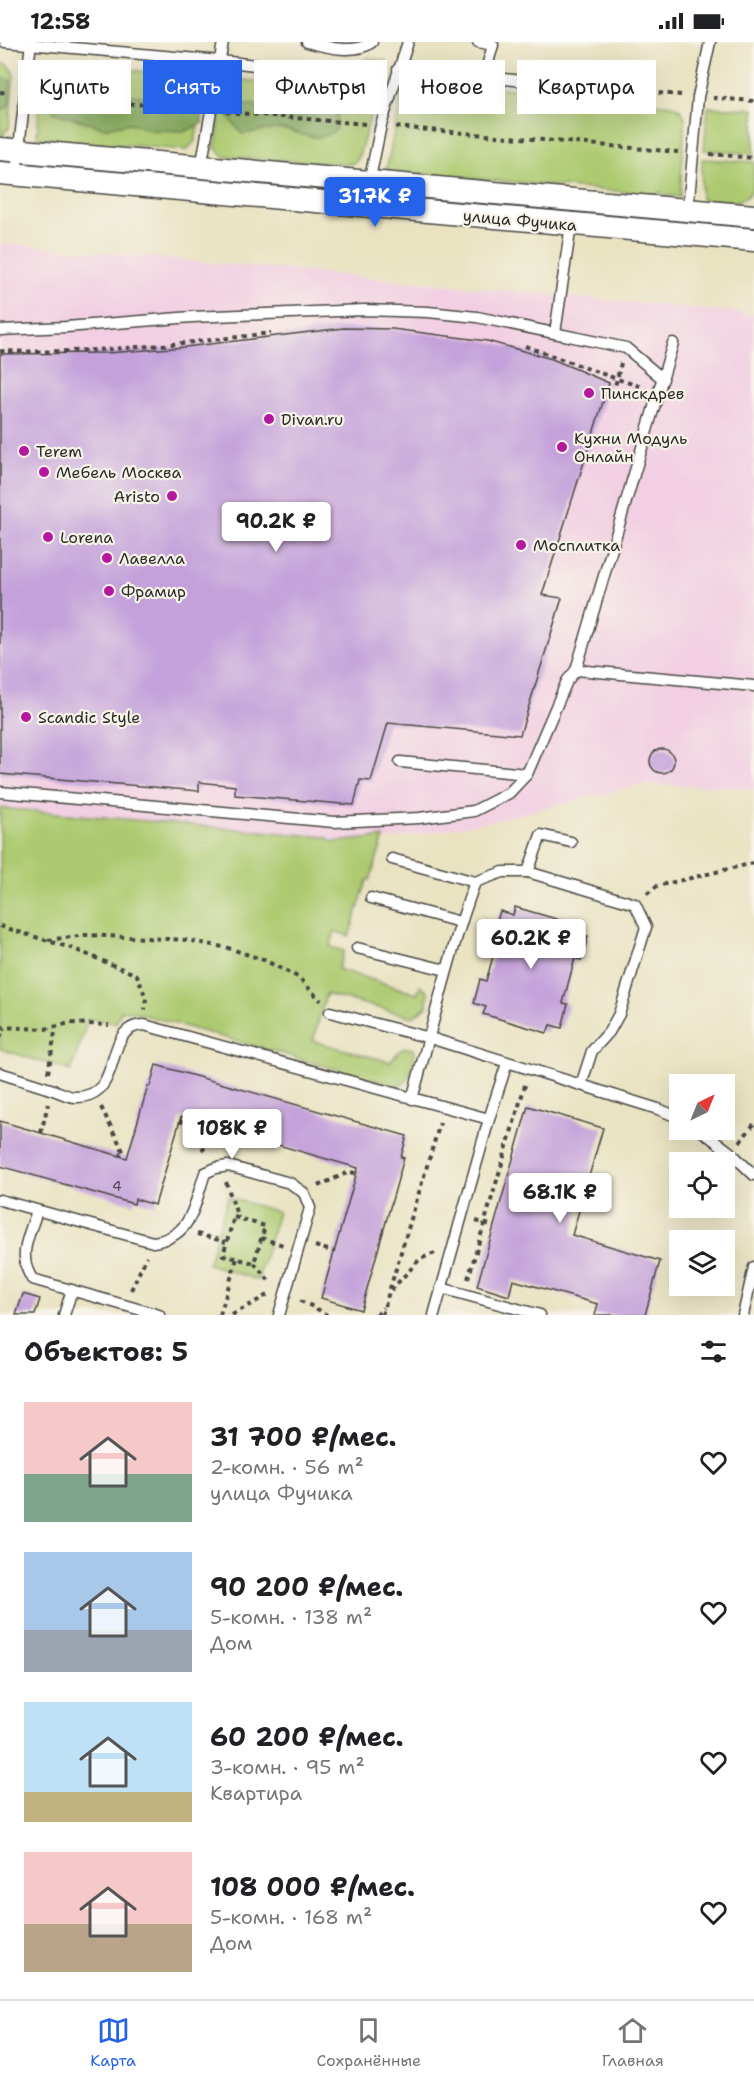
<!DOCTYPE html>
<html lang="ru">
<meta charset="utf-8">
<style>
body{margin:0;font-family:"Shantell Sans",sans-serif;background:#f2f2f2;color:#202124;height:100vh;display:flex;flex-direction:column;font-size:22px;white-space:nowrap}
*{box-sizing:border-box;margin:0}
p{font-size:20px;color:#757577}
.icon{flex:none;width:33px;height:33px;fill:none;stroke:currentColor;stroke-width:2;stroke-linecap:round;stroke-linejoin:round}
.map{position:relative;height:1273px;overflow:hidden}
.side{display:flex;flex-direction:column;background:#fff;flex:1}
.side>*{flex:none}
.top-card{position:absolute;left:18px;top:18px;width:718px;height:54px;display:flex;gap:12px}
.needle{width:39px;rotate:43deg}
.buttons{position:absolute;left:669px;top:1032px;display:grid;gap:12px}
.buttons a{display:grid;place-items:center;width:66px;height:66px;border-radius:0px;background:#fff;box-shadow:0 6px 24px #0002;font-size:30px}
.price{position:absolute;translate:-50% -51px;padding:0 14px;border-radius:6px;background:#fff;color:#222;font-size:20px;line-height:39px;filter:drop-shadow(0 2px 3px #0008)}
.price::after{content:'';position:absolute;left:50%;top:36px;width:18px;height:14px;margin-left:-9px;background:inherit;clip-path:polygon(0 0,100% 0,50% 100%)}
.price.active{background:#2563eb;color:#fff}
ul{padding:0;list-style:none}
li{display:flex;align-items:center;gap:18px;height:150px;padding:0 24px}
li span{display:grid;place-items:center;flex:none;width:168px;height:120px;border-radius:0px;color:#555}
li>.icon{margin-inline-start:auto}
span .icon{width:72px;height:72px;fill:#fffc;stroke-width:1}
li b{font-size:26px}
h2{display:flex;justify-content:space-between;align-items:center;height:72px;padding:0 24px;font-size:26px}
.pill{padding:0 21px;border-radius:0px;background:#fff;box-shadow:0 6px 24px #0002;font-size:21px;line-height:54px}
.pill.active{background:#2563eb;color:#fff}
.status{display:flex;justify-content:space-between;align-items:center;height:42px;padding:0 30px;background:#fff;direction:ltr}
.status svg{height:16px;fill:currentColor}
.tab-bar{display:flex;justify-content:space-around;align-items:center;height:84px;border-top:2px solid #e0e0e0;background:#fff;font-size:16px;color:#757577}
.tab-bar a{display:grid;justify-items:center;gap:3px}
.tab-bar .active{color:#2563eb}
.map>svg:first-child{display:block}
.built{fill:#f2cfe2}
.green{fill:#adca71;stroke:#6c7a4e;stroke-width:1.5}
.forest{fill:#8aae63;stroke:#5a6c47;stroke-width:1.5}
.building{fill:#c4a1da}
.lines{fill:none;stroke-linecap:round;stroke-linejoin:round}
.service-casing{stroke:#484742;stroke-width:13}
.minor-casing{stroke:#484742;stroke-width:25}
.path{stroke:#484742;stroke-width:4;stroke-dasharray:4.5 4.5;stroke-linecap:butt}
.service{stroke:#fff;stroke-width:10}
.minor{stroke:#fff;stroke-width:22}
.poi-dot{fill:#b5179e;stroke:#f7f3e8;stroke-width:2}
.labels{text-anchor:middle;stroke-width:4.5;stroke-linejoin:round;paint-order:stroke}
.number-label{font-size:14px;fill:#514857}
.street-label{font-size:16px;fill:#2b2b2b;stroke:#f7f3e8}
.poi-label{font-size:16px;fill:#2b2b2b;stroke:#f7f3e8;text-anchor:start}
</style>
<div class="status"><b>12:58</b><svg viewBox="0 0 49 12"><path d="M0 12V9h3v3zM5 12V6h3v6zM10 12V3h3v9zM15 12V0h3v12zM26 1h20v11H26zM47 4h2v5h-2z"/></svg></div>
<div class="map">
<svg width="754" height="1273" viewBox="0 0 754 1273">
<rect width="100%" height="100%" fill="#f7f3e8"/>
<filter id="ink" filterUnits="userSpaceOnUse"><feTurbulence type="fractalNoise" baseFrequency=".0167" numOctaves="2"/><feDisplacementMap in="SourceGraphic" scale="12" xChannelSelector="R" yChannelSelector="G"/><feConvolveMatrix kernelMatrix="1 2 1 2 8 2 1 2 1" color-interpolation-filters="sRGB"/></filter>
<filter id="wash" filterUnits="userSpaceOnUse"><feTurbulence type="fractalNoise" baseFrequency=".008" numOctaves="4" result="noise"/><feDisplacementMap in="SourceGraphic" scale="24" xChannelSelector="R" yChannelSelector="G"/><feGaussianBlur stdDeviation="1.35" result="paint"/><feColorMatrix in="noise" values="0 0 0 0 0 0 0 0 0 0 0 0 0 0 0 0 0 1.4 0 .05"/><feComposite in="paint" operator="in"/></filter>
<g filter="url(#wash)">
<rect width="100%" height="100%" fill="#e9e3c2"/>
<!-- built -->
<path class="built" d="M0,201L754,272V748L722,744L640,743L496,778L337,807L0,789Z"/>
<!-- green -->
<g class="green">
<path d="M367,16L387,19L358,117L354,121L348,122L225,115L215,106L225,43L228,39L234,37L362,50Z"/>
<path d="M0,21L8,23L14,32L9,86L1,95Z"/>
<path d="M42,22L199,33L205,35L207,40L195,99L187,108L37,96Z"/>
<path d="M405,36L672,63L680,67L685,75L680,155L662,153V150H659L658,153L386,129Z"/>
<path d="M708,65L754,67V112L704,108Z"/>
<path d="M702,117L754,120C754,128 754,138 753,145C747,167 718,158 701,157Z"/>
<path d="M0,766L326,795L333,800L384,795L370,838H367L349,894L335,889L330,905L344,909L338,927L417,952L420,944L428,950L427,964L413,975L326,952L313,999L390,1020C397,1012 401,1003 413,1007C417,1014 412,1035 405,1040C402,1043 400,1043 396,1044L127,968L121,969L116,981L88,977L71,1029L0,1007Z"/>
<path d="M228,1155L278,1170L258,1238L208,1222Z"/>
</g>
<!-- forest -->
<g class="forest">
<path d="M0,36L11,38L9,64L0,69Z"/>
<path d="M68,43L160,57L183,54L203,64L202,81L186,89L151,88L130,81L105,86L53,70L57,45Z"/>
<path d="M236,63H253L286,69H338L336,88C315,103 303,90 281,87C269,86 254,91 242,92L227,73Z"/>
</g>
<g id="blocks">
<!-- building -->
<g class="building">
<path d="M344,286L392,287L487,299L552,317L609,341L542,553L562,556L520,693L388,681L371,739L360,738L354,763L235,753V744L199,740V749L0,732V312L107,311L185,305Z"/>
<circle cx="662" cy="719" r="12"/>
<path d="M515,865L577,883L574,891L588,894L581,918L575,916L563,961L568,962L562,986L550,983L547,991L483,972L486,965L474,961L480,937L486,939L499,894L493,893L500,869L513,873Z"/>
<path d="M156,1023L407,1094L401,1115L404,1116L361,1268L321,1256L358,1126L181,1075L155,1163L135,1157L134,1162L0,1124V1079L127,1116L148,1044H150Z"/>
<path d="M528,1064L603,1086L572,1193L660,1219L645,1273H595L598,1262L513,1238L509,1254L477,1244Z"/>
<path d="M23,1252L40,1257L35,1273H16Z"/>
</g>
</g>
</g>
<g filter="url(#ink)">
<use href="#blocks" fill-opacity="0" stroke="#484742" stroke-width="1.5"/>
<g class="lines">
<!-- service casing -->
<g class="service-casing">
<g id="service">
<path d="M5,0L221,19L351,34"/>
<path d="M307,0C326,5 355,13 372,0"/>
<path d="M478,0L493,3L484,35"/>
<path d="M398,27L545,41"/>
<path d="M201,126L223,0"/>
<path d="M16,132L31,0"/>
<path d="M369,141L381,83L408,0"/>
<path d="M688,168L698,55L710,0"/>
<path d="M0,288L66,285L192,275L364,268L428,270L477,275L626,306L663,337"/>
<path d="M555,291L571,183"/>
<path d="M576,628L754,644"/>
<path d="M400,720L527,732"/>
<path d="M0,750L334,780L419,776L474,769L509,751L527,732L567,639L576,628L673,301"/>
<path d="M392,817L475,840"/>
<path d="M528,830L541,793L571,800"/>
<path d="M371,856L460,880"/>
<path d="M357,906L446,928"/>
<path d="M330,970L430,996L658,1067L680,1076"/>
<path d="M0,1031C18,1037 35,1042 53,1048C60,1050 68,1055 75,1055C127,1056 100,984 144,983L489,1077"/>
<path d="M412,1057C433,984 449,911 475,840L503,830H528L635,862L646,885L619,972L609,990L592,1009L581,1043"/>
<path d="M701,1088L731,1111L754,1133"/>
<path d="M0,1158L153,1200C192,1195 194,1163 205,1131L216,1126L228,1124L290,1141L304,1151L310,1166L279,1273"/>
<path d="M37,1169C29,1194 17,1213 32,1237L159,1273"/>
<path d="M441,1246L540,1273"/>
<path d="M64,1273L72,1248"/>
<path d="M434,1273L489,1077L507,1021"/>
<path d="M743,1273L754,1225"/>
</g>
</g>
<!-- minor casing -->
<g class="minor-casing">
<g id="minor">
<path d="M0,107L754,174"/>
<path d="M0,131L754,198"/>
</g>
</g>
<!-- path -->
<g class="path">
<path d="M366,32L383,29"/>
<path d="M560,42L681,53"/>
<path d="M0,50L9,51"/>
<path d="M40,54L194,67"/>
<path d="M713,56L754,59"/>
<path d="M226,70L365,82"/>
<path d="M396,85L678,110"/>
<path d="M710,112L754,116"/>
<path d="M525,304L617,337L614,347"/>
<path d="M0,309C91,312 181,302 271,291"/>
<path d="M621,321L617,337L642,345"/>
<path d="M647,852L657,844L754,821"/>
<path d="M0,884L74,907L137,933L146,956L145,968"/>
<path d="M48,898L86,893L187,898L228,906L264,918L298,935L321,959"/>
<path d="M0,985L45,987L70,981L109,983"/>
<path d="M0,996L4,985"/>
<path d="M48,1031L56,985"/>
<path d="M101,1065L124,1111L120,1113"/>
<path d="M179,1079L186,1081L207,1112"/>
<path d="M41,1091L48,1062"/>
<path d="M740,1100L754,1082"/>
<path d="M226,1140L238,1176"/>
<path d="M318,1144L349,1130L356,1131"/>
<path d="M234,1175L265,1184L254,1221L223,1213Z"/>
<path d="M476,1179L494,1184"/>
<path d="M197,1192L226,1200"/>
<path d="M261,1196L283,1203"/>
<path d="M315,1204L335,1210"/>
<path d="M254,1221L271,1241"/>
<path d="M468,1237L525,1043"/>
<path d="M131,1248L147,1214"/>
<path d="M391,1248L420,1217L435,1211"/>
<path d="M300,1259L314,1265L327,1273"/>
<path d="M220,1273L237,1216"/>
<path d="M232,1273L269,1252"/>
<path d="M376,1273L383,1266"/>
<path d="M382,1273L440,1081"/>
</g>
<!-- service -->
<use href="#service" class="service"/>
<!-- minor -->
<use href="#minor" class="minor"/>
</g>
</g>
<!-- markers -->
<g class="poi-dot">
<circle cx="589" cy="351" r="6"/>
<circle cx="269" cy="377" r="6"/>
<circle cx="562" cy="405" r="6"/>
<circle cx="24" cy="409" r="6"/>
<circle cx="44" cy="430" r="6"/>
<circle cx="172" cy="454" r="6"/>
<circle cx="48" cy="495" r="6"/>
<circle cx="521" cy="503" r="6"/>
<circle cx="107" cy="516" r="6"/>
<circle cx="109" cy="549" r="6"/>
<circle cx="26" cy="675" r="6"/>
</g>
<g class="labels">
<!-- number labels -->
<g class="number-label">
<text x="117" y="1149">4</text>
</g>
<!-- street labels -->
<g class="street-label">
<text transform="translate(520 178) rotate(5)" y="6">улица Фучика</text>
</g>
<!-- poi labels -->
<g class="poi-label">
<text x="601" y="357">Пинскдрев</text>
<text x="281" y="383">Divan.ru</text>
<text x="574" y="402">Кухни Модуль<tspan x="574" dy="18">Онлайн</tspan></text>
<text x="36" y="415">Terem</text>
<text x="56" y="436">Мебель Москва</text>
<text x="160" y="460" text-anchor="end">Aristo</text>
<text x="60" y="501">Lorena</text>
<text x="533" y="509">Мосплитка</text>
<text x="119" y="522">Лавелла</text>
<text x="121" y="555">Фрамир</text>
<text x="38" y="681">Scandic Style</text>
</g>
</g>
</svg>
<div class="buttons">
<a><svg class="needle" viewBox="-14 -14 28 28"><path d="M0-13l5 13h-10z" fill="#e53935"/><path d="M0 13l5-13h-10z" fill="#757577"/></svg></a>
<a><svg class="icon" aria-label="locate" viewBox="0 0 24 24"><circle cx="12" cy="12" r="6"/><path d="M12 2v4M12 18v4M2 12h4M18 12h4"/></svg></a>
<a><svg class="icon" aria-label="layers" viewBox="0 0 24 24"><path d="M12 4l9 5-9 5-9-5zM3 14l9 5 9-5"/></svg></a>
</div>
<b class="price active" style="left:375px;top:186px">31.7K ₽</b>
<b class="price" style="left:276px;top:511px">90.2K ₽</b>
<b class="price" style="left:531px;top:928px">60.2K ₽</b>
<b class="price" style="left:232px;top:1118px">108K ₽</b>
<b class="price" style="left:560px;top:1182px">68.1K ₽</b>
<div class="top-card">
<a class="pill">Купить</a>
<a class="pill active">Снять</a>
<a class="pill">Фильтры</a>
<a class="pill">Новое</a>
<a class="pill">Квартира</a>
</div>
</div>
<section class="side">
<h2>Объектов: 5<svg class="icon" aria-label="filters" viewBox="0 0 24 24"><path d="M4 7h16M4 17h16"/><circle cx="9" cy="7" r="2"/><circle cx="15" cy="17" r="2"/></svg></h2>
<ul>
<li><span style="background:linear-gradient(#f6c9c9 60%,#7fa58c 0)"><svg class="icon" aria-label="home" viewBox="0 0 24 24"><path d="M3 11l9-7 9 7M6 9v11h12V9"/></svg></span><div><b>31 700 ₽/мес.</b><p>2-комн. · 56 m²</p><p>улица Фучика</p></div><svg class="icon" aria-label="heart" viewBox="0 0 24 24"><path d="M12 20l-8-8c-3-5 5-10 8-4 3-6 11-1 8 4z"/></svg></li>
<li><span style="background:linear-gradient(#a9c7e8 65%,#9aa5b1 0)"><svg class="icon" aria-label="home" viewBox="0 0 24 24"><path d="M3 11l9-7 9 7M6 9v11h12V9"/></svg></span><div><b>90 200 ₽/мес.</b><p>5-комн. · 138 m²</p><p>Дом</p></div><svg class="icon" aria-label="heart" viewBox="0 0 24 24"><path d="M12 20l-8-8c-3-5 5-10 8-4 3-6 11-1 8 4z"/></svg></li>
<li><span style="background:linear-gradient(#bfe0f5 75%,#c2b280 0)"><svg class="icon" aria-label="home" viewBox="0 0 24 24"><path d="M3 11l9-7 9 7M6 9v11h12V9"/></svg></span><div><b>60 200 ₽/мес.</b><p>3-комн. · 95 m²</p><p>Квартира</p></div><svg class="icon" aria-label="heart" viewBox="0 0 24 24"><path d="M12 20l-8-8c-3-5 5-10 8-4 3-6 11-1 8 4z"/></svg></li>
<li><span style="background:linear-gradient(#f6c9c9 60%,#b9a48a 0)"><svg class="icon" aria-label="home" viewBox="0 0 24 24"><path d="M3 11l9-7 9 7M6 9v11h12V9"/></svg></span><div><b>108 000 ₽/мес.</b><p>5-комн. · 168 m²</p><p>Дом</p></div><svg class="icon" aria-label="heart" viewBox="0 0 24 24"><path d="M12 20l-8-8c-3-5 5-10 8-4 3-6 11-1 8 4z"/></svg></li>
</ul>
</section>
<nav class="tab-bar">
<a class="active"><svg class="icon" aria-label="map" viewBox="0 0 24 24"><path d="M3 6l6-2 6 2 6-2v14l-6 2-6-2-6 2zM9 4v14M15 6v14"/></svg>Карта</a>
<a><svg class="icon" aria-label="saved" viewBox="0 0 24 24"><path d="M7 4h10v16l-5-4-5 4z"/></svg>Сохранённые</a>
<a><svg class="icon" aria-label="home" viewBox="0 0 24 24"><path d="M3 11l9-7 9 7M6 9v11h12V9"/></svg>Главная</a>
</nav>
